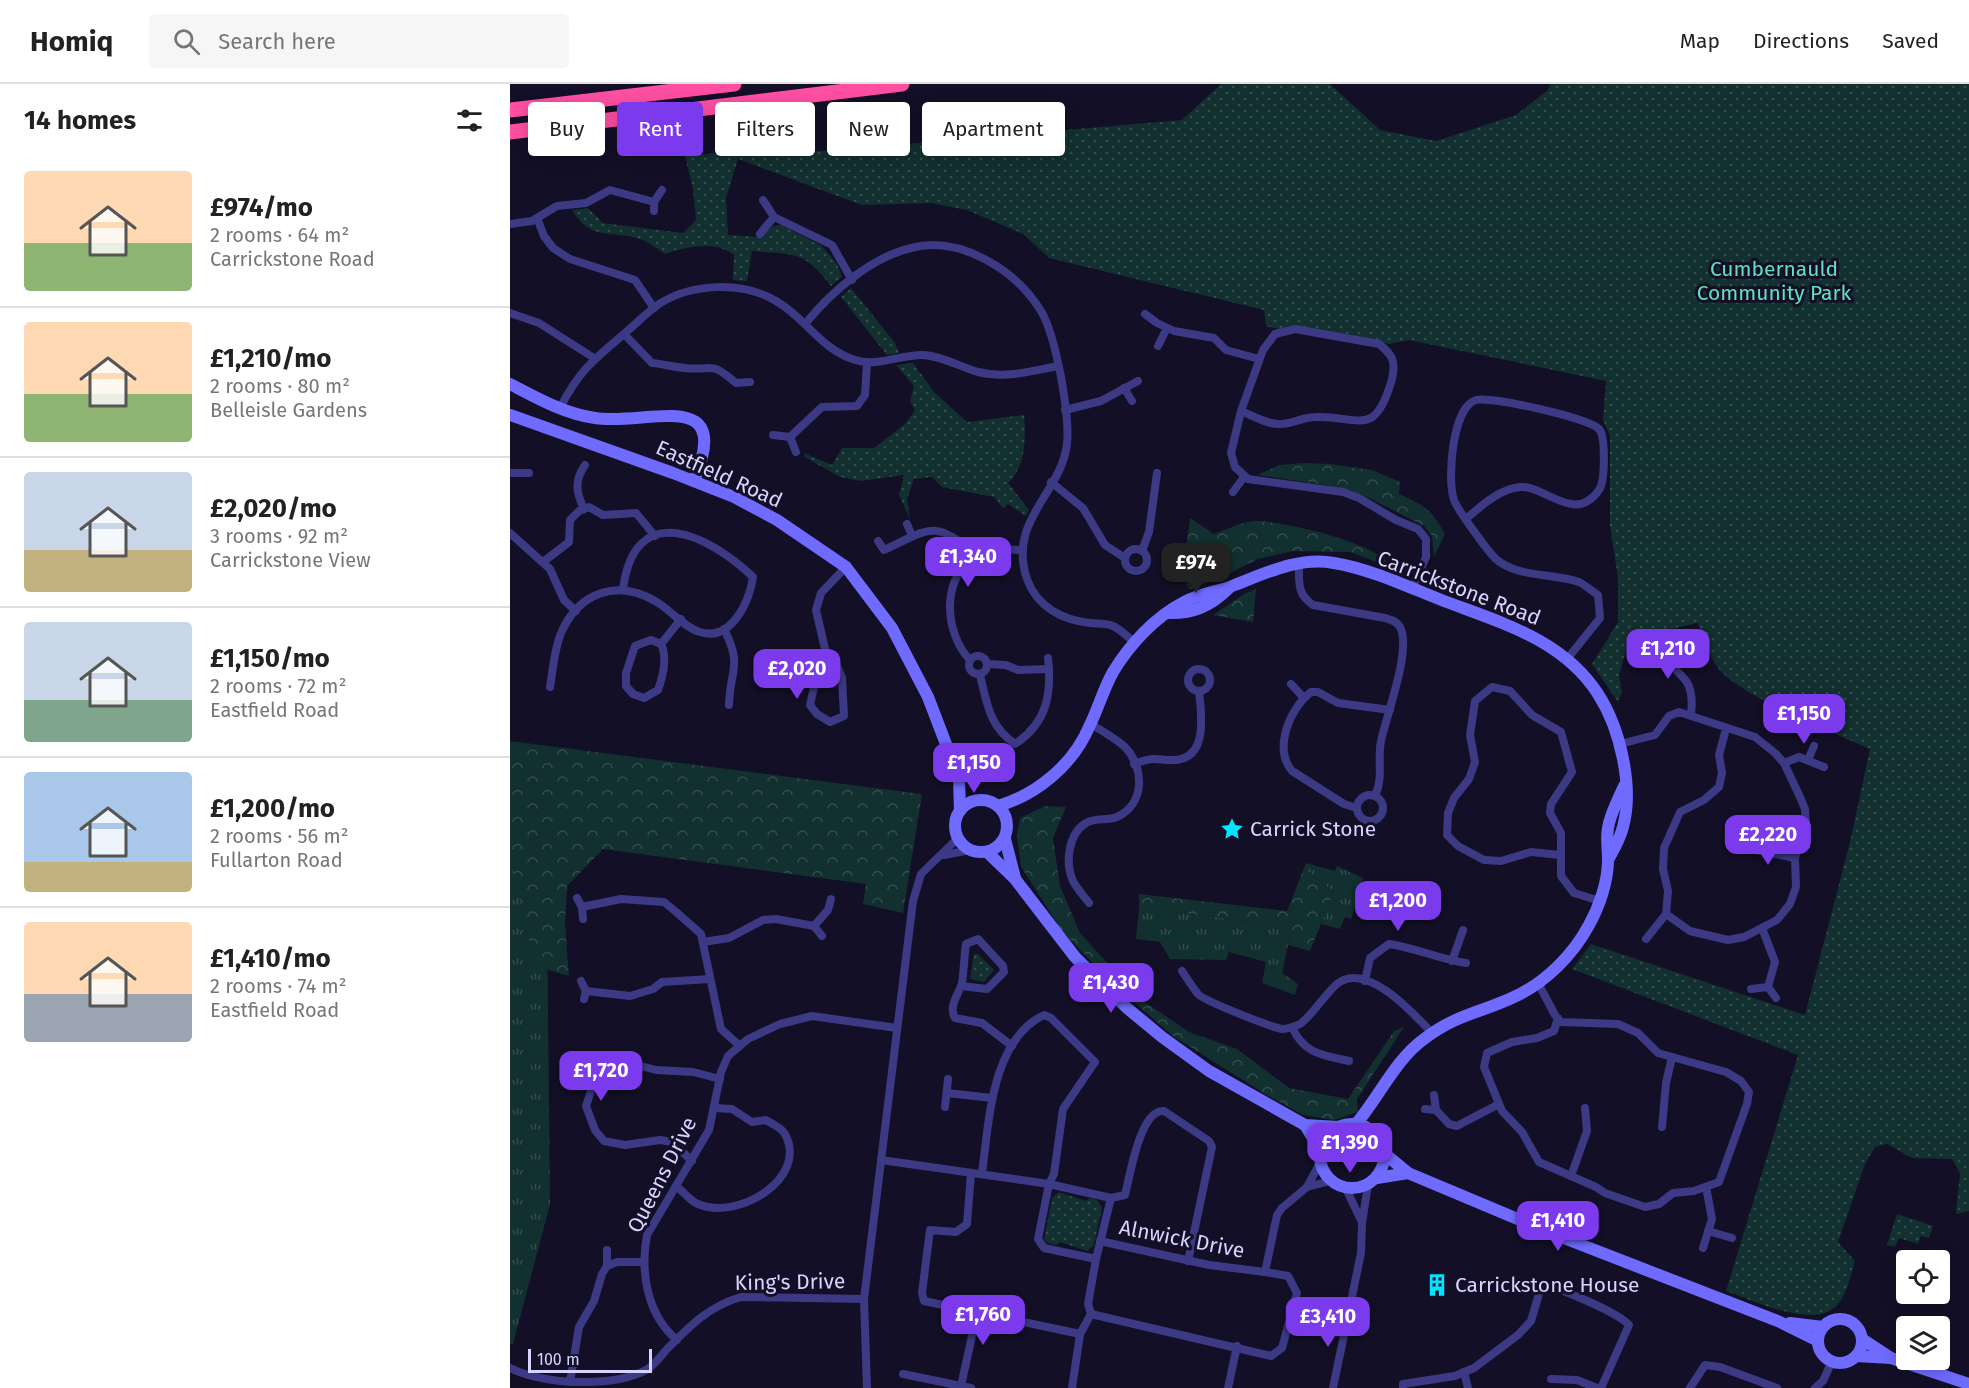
<!DOCTYPE html>
<meta charset="utf-8">
<style>
body{margin:0;font-family:"Fira Sans",sans-serif;background:#f6f6f6;color:#222;height:100vh;display:flex;flex-direction:column;font-size:22px;white-space:nowrap}
*{box-sizing:border-box;margin:0}
p{font-size:20px;color:#767676}
.icon{flex:none;width:33px;height:33px;fill:none;stroke:currentColor;stroke-width:2;stroke-linecap:round;stroke-linejoin:round}
.map{position:relative;flex:1;overflow:hidden}
.details{display:flex;flex-direction:column;background:#fff;width:510px}
.details>*{flex:none}
.top-card{position:absolute;left:18px;top:18px;width:570px;height:54px;display:flex;gap:12px}
.tools{position:absolute;left:1386px;top:1166px;display:grid;gap:12px}
.tools a{display:grid;place-items:center;width:54px;height:54px;border-radius:6px;background:#fff;box-shadow:0 3px 15px #0003;font-size:30px}
.scale{position:absolute;left:18px;bottom:15px;width:124px;box-sizing:border-box;padding-left:6px;border:3px solid #d9d4ff;border-top:0;font-size:16px;line-height:21px;white-space:nowrap;color:#d9d4ff;-webkit-text-stroke:4px #130f26;paint-order:stroke}
.price{position:absolute;translate:-50% -51px;padding:0 14px;border-radius:12px;background:#7c3aed;color:#fff;font-size:20px;line-height:39px;filter:drop-shadow(0 2px 3px #0008)}
.price::after{content:'';position:absolute;left:50%;top:36px;width:18px;height:14px;margin-left:-9px;background:inherit;clip-path:polygon(0 0,100% 0,50% 100%)}
.price.current{background:#222;color:#fff}
ul{padding:0;list-style:none}
li{display:flex;align-items:center;gap:18px;height:150px;padding:0 24px}
li+li{border-top:2px solid #e0e0e0}
li span{display:grid;place-items:center;flex:none;width:168px;height:120px;border-radius:6px;color:#555}
li>.icon{margin-inline-start:auto}
span .icon{width:72px;height:72px;fill:#fffc;stroke-width:1}
li b{font-size:26px}
h2{display:flex;justify-content:space-between;align-items:center;height:72px;padding:0 24px;font-size:26px}
.tag{padding:0 21px;border-radius:6px;background:#fff;box-shadow:0 3px 15px #0003;font-size:21px;line-height:54px}
.tag.current{background:#7c3aed;color:#fff}
header{display:flex;align-items:center;gap:36px;box-sizing:border-box;height:84px;padding:0 30px;background:#fff;border-bottom:2px solid #e0e0e0}
header strong{font-size:28px}
nav{display:flex;gap:33px;margin-inline-start:auto;font-size:21px}
.search{width:420px;height:54px;background:#f6f6f6;display:flex;align-items:center;gap:15px;box-sizing:border-box;padding:0 21px;border-radius:6px;color:#767676;font-size:22px}
main{display:flex;flex:1;min-height:0}
.map>svg:first-child{display:block}
.grass{fill:url(#grass-tufts)}
.forest{fill:url(#forest-crowns)}
.park{fill:url(#park-dots)}
.lines{fill:none;stroke-linecap:round;stroke-linejoin:round}
.street{stroke:#3d3a85;stroke-width:8}
.secondary{stroke:#6f6bff;stroke-width:12}
.highway{stroke:#ff4fa3;stroke-width:15}
.labels{text-anchor:middle;stroke-width:6;stroke-linejoin:round;paint-order:stroke}
.park-label{font-size:21px;fill:#5fe0c0;stroke:#130f26}
.street-label{font-size:21px;fill:#d9d4ff;stroke:#130f26}
.poi-label{font-size:21px;fill:#d9d4ff;stroke:#130f26;text-anchor:start}
</style>
<header>
<strong>Homiq</strong>
<div class="search"><svg class="icon" aria-label="search" viewBox="0 0 24 24"><circle cx="10" cy="10" r="6"/><path d="M15 15l6 6"/></svg>Search here</div>
<nav><a>Map</a><a>Directions</a><a>Saved</a></nav>
</header>
<main>
<section class="details">
<h2>14 homes<svg class="icon" aria-label="filters" viewBox="0 0 24 24"><path d="M4 7h16M4 17h16"/><circle cx="9" cy="7" r="2"/><circle cx="15" cy="17" r="2"/></svg></h2>
<ul>
<li><span style="background:linear-gradient(#ffd9b3 60%,#8fb573 0)"><svg class="icon" aria-label="home" viewBox="0 0 24 24"><path d="M3 11l9-7 9 7M6 9v11h12V9"/></svg></span><div><b>£974/mo</b><p>2 rooms · 64 m²</p><p>Carrickstone Road</p></div></li>
<li><span style="background:linear-gradient(#ffd9b3 60%,#8fb573 0)"><svg class="icon" aria-label="home" viewBox="0 0 24 24"><path d="M3 11l9-7 9 7M6 9v11h12V9"/></svg></span><div><b>£1,210/mo</b><p>2 rooms · 80 m²</p><p>Belleisle Gardens</p></div></li>
<li><span style="background:linear-gradient(#c9d6e8 65%,#c2b280 0)"><svg class="icon" aria-label="home" viewBox="0 0 24 24"><path d="M3 11l9-7 9 7M6 9v11h12V9"/></svg></span><div><b>£2,020/mo</b><p>3 rooms · 92 m²</p><p>Carrickstone View</p></div></li>
<li><span style="background:linear-gradient(#c9d6e8 65%,#7fa58c 0)"><svg class="icon" aria-label="home" viewBox="0 0 24 24"><path d="M3 11l9-7 9 7M6 9v11h12V9"/></svg></span><div><b>£1,150/mo</b><p>2 rooms · 72 m²</p><p>Eastfield Road</p></div></li>
<li><span style="background:linear-gradient(#a9c7e8 75%,#c2b280 0)"><svg class="icon" aria-label="home" viewBox="0 0 24 24"><path d="M3 11l9-7 9 7M6 9v11h12V9"/></svg></span><div><b>£1,200/mo</b><p>2 rooms · 56 m²</p><p>Fullarton Road</p></div></li>
<li><span style="background:linear-gradient(#ffd9b3 60%,#9aa5b1 0)"><svg class="icon" aria-label="home" viewBox="0 0 24 24"><path d="M3 11l9-7 9 7M6 9v11h12V9"/></svg></span><div><b>£1,410/mo</b><p>2 rooms · 74 m²</p><p>Eastfield Road</p></div></li>
</ul>
</section>
<div class="map">
<svg width="1459" height="1304" viewBox="0 0 1459 1304">
<defs>
<pattern id="grass-tufts" width="24" height="20" patternUnits="userSpaceOnUse" patternTransform="scale(1.5)"><rect width="24" height="20" fill="#12302f"/><path d="M3 7l-1-3M5 7V3M7 7l1-3M15 17l-1-3M17 17v-4M19 17l1-3" fill="none" stroke="#344d4e"/></pattern>
<pattern id="forest-crowns" width="20" height="18" patternUnits="userSpaceOnUse" patternTransform="scale(1.5)"><rect width="20" height="18" fill="#12302f"/><path d="M2 6a3 3 0 1 1 6 0M12 15a3 3 0 1 1 6 0" fill="none" stroke="#344d4e"/></pattern>
<pattern id="park-dots" width="8" height="8" patternUnits="userSpaceOnUse" patternTransform="scale(1.5)"><rect width="8" height="8" fill="#12302f"/><path d="M2 2h.1M6 6h.1" fill="none" stroke="#344d4e" stroke-width="1.8" stroke-linecap="round"/></pattern>
</defs>
<rect width="100%" height="100%" fill="#130f26"/>
<!-- grass -->
<g class="grass">
<path d="M0,750L37,834L40,1120L3,1260H0Z"/>
<path d="M796,779L825,787L827,782L853,794L841,835L835,833L830,845L811,840L824,808L796,786Z"/>
<path d="M629,824L782,842L772,889L788,900L785,911L752,899L756,878L719,868L716,876L660,875L650,858L626,855Z"/>
</g>
<!-- forest -->
<g class="forest">
<path d="M794,379L820,380L862,386L890,398L889,410C914,422 921,424 935,450L924,473L922,452L914,442L851,410L815,401L748,391L769,381Z"/>
<path d="M680,434L704,450C716,446 731,438 743,437C770,436 863,458 878,479L875,481L840,468L783,467L748,475L716,491L681,505L677,503L673,490Z"/>
<path d="M746,505L743,538L703,531L734,510Z"/>
<path d="M0,657L412,710L393,829L353,820L356,800L93,765L57,802L55,840L59,892L25,882L0,773Z"/>
<path d="M535,722L556,723L543,754L550,802L570,849L629,914L679,948L727,965L779,1004L838,1015L884,947L894,943L847,1015L848,1028L824,1036L793,1031L755,1010L663,952L600,897L552,847L511,783L507,752L510,734Z"/>
<path d="M796,779V786L824,808L800,867L778,861L782,842L629,824V810L777,827Z"/>
</g>
<!-- park -->
<g class="park">
<path d="M711,0H820L870,46L926,57L1006,31L1038,6L1040,0H1459V1127L1446,1130L1450,1089L1442,1075L1402,1074L1377,1060L1365,1063L1355,1080L1328,1158L1345,1177C1340,1192 1337,1214 1324,1224C1300,1244 1242,1216 1216,1207L1288,971L1062,885L1081,860L1295,931L1340,758L1360,665C1325,649 1230,612 1209,585C1199,573 1194,553 1188,539L1120,554L1109,591L1112,608L1108,618L1082,580L1108,538V494L1100,441V352L1093,336L1096,297L899,256L879,260L783,241L769,245L756,242L754,226L539,174L513,150L457,126L420,119L352,121L228,75L216,114L218,151L250,153L263,142L271,141L312,162L327,180L332,193L321,202C294,166 284,171 242,167L237,197L223,196L224,171C205,156 176,163 155,170C147,165 139,158 130,155C102,145 82,159 62,126L78,124L93,139L173,149L186,136L183,105L175,72L229,67H314L672,36Z"/>
<path d="M341,204L385,259L389,269L377,271L331,213Z"/>
<path d="M403,279L424,308L457,338L514,331C516,354 516,382 498,399L519,426L516,432L498,420L493,424L484,413L432,403L422,393L404,395L397,415L400,435L389,411L394,391L351,397L330,393L295,373L294,369L322,381L332,364H364L396,339L405,326L400,318L404,302L386,281Z"/>
<path d="M464,870H468L484,886L474,898L460,895Z"/>
<path d="M549,1108L576,1117L580,1114L587,1116L592,1124L584,1161L577,1167L550,1158L546,1161L537,1159L534,1155L542,1114Z"/>
<path d="M1387,1130L1423,1142L1419,1154L1411,1152L1408,1160L1389,1154L1385,1163L1377,1161Z"/>
</g>
<g class="lines">
<!-- street -->
<g class="street">
<path d="M253,116L264,133L322,161L342,196"/>
<path d="M144,127V118L152,106"/>
<path d="M27,134L34,152L43,164L60,175L125,196L144,224"/>
<path d="M0,140L22,137L47,122L76,119L100,106L144,118"/>
<path d="M250,150L264,133"/>
<path d="M0,229L29,239L84,274"/>
<path d="M635,230L647,239L664,247L704,254L716,266L749,275"/>
<path d="M295,240C321,208 360,174 401,164C450,151 506,186 531,227C546,252 560,331 557,360C551,410 497,436 517,495C527,523 552,536 580,539C587,540 596,539 603,542C610,545 618,553 624,558"/>
<path d="M114,250L142,279C153,280 164,283 175,284C205,287 199,276 226,299L240,298"/>
<path d="M648,262L657,244"/>
<path d="M614,304L622,317"/>
<path d="M50,324C69,287 83,276 114,250C126,240 136,229 149,220C182,199 232,197 266,217C296,234 310,265 345,276C369,283 388,271 412,271C429,271 451,283 468,288C496,295 521,287 548,282"/>
<path d="M555,326L591,317L628,297"/>
<path d="M731,327C741,331 758,341 770,340C782,340 793,333 806,333C850,332 865,355 882,295C886,278 883,271 869,260L785,245L765,250L753,266L731,327L721,369L725,383L738,395L833,408L849,414L886,436L908,445L916,455V473L902,505"/>
<path d="M263,351L280,353L312,323L347,322L355,311L357,279"/>
<path d="M280,353L286,368"/>
<path d="M0,389H19"/>
<path d="M541,398L573,424L595,461L615,474"/>
<path d="M723,408L734,393"/>
<path d="M74,425C66,408 64,397 75,381"/>
<path d="M956,435C971,422 989,405 1010,403C1035,401 1065,441 1089,406C1095,398 1096,353 1089,345C1079,334 981,312 966,316C942,323 937,396 944,416C947,425 979,469 986,475C1007,494 1044,489 1069,498C1075,501 1082,507 1088,511L1090,534L1058,574"/>
<path d="M397,440L402,452"/>
<path d="M0,449L40,485L54,516L66,527"/>
<path d="M368,457L374,466C421,444 424,435 466,471"/>
<circle cx="626" cy="476" r="11"/>
<path d="M632,467L639,448L647,389"/>
<path d="M33,478L59,458L60,436L69,427L79,423L93,431L126,429L145,452"/>
<path d="M789,481C789,498 787,510 803,521L875,534C881,536 887,537 890,543C902,566 876,632 871,657C867,676 874,693 865,712"/>
<path d="M214,545C233,583 220,584 219,621"/>
<path d="M1135,559L1149,564C1166,596 1186,588 1181,631"/>
<path d="M151,560C158,574 153,592 148,606L134,614L123,610L116,602V589L125,562L141,556L151,560L171,535"/>
<path d="M1149,564L1161,554"/>
<circle cx="468" cy="581" r="9"/>
<path d="M460,576C434,549 430,491 468,471C481,463 499,466 513,466"/>
<path d="M318,578L327,581L332,594L334,632L320,638L307,630L300,621L306,594L318,578L306,526L311,509L336,483"/>
<path d="M477,580L496,581L508,586L539,585"/>
<circle cx="689" cy="596" r="11"/>
<path d="M470,591C477,619 479,642 505,660C537,639 542,610 538,574"/>
<path d="M781,600L793,613"/>
<path d="M40,603C43,585 44,566 51,549C69,508 107,495 145,517C160,525 173,543 190,548C221,558 240,517 243,493C199,451 125,414 113,505"/>
<path d="M1110,660L1145,651L1159,632L1169,628L1245,653L1265,669L1274,679L1290,713L1295,725L1296,740L1285,774L1286,803L1280,820L1267,836L1234,853L1218,856L1180,847L1156,830L1158,807L1153,785L1154,764L1170,728L1194,716L1209,703L1212,689L1209,671L1216,645"/>
<path d="M1298,676L1304,662"/>
<path d="M1274,679L1289,673L1314,683"/>
<path d="M624,680C647,671 647,677 666,676C699,673 691,628 689,607"/>
<circle cx="860" cy="724" r="13"/>
<path d="M847,724L834,720L782,687C763,664 780,624 801,608H808L828,619L880,626"/>
<path d="M1236,764L1285,774"/>
<path d="M434,771L460,766"/>
<path d="M1050,771L1021,768L991,777L974,776L948,762L937,751L938,729L944,714L959,695L965,678L960,651L965,617L982,603L1000,607L1022,631L1051,648L1062,688L1041,720L1040,729L1051,749V792L1064,809L1090,817"/>
<path d="M67,814L72,823L73,835"/>
<path d="M579,819C574,812 567,805 563,797C555,779 558,750 576,739C585,733 597,737 607,733C635,720 635,684 615,663C605,654 592,647 581,640"/>
<path d="M72,823L111,815L154,818L165,827L191,850L211,945L230,962"/>
<path d="M1252,844L1265,878L1258,903L1266,914"/>
<path d="M312,852L304,842L318,826L321,815"/>
<path d="M1136,855L1156,830"/>
<path d="M193,858L219,854L253,836L266,835L304,842"/>
<path d="M942,877L953,846"/>
<path d="M672,887C677,894 682,903 688,910C694,917 761,943 772,945C777,945 786,942 790,940C801,933 815,910 827,900C856,876 904,930 922,949"/>
<path d="M71,897L76,907L74,915"/>
<path d="M855,897L860,874L879,860C906,864 929,875 956,879"/>
<path d="M1028,899L1045,931L1051,938L1108,940L1128,949L1148,969L1216,988L1231,997L1239,1008L1237,1020L1209,1098L1184,1107L1163,1109L1149,1120L1135,1123L1095,1109L1086,1103L1029,1078L1012,1048L992,1027L974,983L977,969L1002,958L1027,954L1044,947L1048,934"/>
<path d="M451,902L477,905L494,888L493,882L468,855L456,860C454,873 454,886 452,899C449,910 438,922 445,934L472,939L502,962"/>
<path d="M1241,905L1258,903"/>
<path d="M76,907L120,912L143,905L152,898L200,895"/>
<path d="M782,943C794,970 812,971 839,977"/>
<path d="M437,1009L482,1014"/>
<path d="M435,1023L438,995"/>
<path d="M915,1025L926,1026L924,1011"/>
<path d="M926,1026L939,1040L947,1042L989,1020"/>
<path d="M1152,1043L1156,999L1162,973"/>
<path d="M371,1076L539,1100L544,1090L553,1025L585,978L541,934L534,931C481,956 479,1039 472,1089"/>
<path d="M182,1077L162,1058L150,1056L115,1061L94,1057L85,1046L76,1022L83,1001L100,986L119,979L146,986L183,988L210,995"/>
<path d="M461,1089L457,1140L446,1148L420,1146L412,1209L414,1217L570,1250"/>
<path d="M1061,1092L1077,1047L1075,1024"/>
<path d="M166,1102C173,1107 180,1117 188,1120C227,1137 299,1095 275,1050C272,1044 262,1040 256,1036L242,1038L222,1025L205,1024"/>
<path d="M797,1103L820,1097"/>
<path d="M836,1105L852,1138"/>
<path d="M601,1114L615,1111C620,1092 630,1025 654,1027L699,1057L702,1063L678,1177"/>
<path d="M1198,1147L1222,1154"/>
<path d="M590,1157L699,1181L755,1188L767,1131L772,1124L797,1103L810,1079"/>
<path d="M1193,1164L1202,1135L1196,1103"/>
<path d="M97,1182V1166"/>
<path d="M581,1230L578,1220L586,1175L534,1164L528,1155L539,1100L601,1114L586,1175"/>
<path d="M581,1230L761,1272L772,1264L787,1209L778,1192L755,1188"/>
<path d="M167,1256C137,1231 130,1188 137,1151L199,1046L211,988L218,972L238,955L270,940L302,932L387,944"/>
<path d="M0,1284C36,1301 104,1304 138,1285C145,1280 151,1272 157,1265C180,1242 199,1222 231,1213L354,1215"/>
<path d="M954,1288L958,1304"/>
<path d="M393,1290L451,1302"/>
<path d="M1041,1295L1067,1296L1087,1304"/>
<path d="M60,1298L69,1243L84,1217L92,1190L97,1182L107,1178H134"/>
<path d="M357,1304L354,1215L403,817L411,790L448,754"/>
<path d="M461,1304L451,1302L467,1229"/>
<path d="M562,1304L570,1250L581,1230"/>
<path d="M718,1304L727,1262"/>
<path d="M823,1304L851,1169L852,1139L858,1101"/>
<path d="M893,1304V1300L945,1292L964,1284L1008,1251L1021,1237L1031,1203L1041,1202C1061,1210 1106,1227 1119,1241L1091,1304"/>
<path d="M1180,1304L1195,1281L1210,1283L1267,1304"/>
<path d="M1305,1304L1313,1297L1322,1277"/>
</g>
<!-- secondary -->
<g class="secondary">
<path d="M0,300C27,314 55,330 85,334C138,342 224,301 184,397"/>
<path d="M0,331L163,389L224,413L267,436L336,483L382,544L418,613L449,694L450,727"/>
<path d="M657,529C683,530 701,522 719,504"/>
<circle cx="471" cy="742" r="26"/>
<path d="M488,722C526,711 563,681 579,643C588,625 593,606 603,588C620,560 645,533 674,518C690,509 706,508 722,502C754,490 789,472 824,479C860,485 896,502 929,515C988,538 1052,554 1088,610C1110,644 1124,703 1113,743C1110,755 1104,765 1098,776"/>
<path d="M495,755L505,794"/>
<path d="M477,768L505,795L565,873L617,924L652,953L699,987L795,1041L828,1043"/>
<circle cx="842" cy="1072" r="32"/>
<path d="M846,1040C869,1013 885,976 914,955C947,930 970,929 1004,913C1035,899 1063,871 1079,841C1089,823 1098,798 1098,776C1098,765 1096,755 1098,744C1100,730 1108,716 1114,702"/>
<path d="M795,1041L810,1066"/>
<path d="M875,1070L898,1089L1041,1149L1270,1238L1308,1257"/>
<path d="M867,1094L898,1089"/>
<circle cx="1330" cy="1257" r="22"/>
<path d="M1280,1239L1313,1243"/>
<path d="M1352,1255L1381,1274L1459,1300"/>
<path d="M1346,1272L1381,1274"/>
</g>
<!-- highway -->
<g class="highway">
<path d="M0,26L224,0"/>
<path d="M0,48L392,0"/>
</g>
</g>
<!-- icons -->
<defs>
<g id="sight-bare" transform="scale(1.8)"><path d="M0-6L1.8-2.2L6-1.7L2.9 1.2L3.7 5.4L0 3.3L-3.7 5.4L-2.9 1.2L-6-1.7L-1.8-2.2Z" fill="#00e5ff" stroke="#130f26" stroke-width="2.5" paint-order="stroke"/></g>
<g id="building-bare" transform="scale(1.8)"><path d="M-4-6H4V6H1V3H-1V6H-4ZM-2.5-4.3h1.7v1.8h-1.7ZM.8-4.3h1.7v1.8H.8ZM-2.5-1h1.7V.8h-1.7ZM.8-1h1.7V.8H.8Z" fill="#00e5ff" stroke="#130f26" stroke-width="2.5" paint-order="stroke"/></g>
</defs>
<g fill-rule="evenodd">
<use href="#sight-bare" x="722" y="745"/>
<use href="#building-bare" x="927" y="1201"/>
</g>
<g class="labels">
<!-- park labels -->
<g class="park-label">
<text x="1264" y="192">Cumbernauld<tspan x="1264" dy="24">Community Park</tspan></text>
</g>
<!-- street labels -->
<g class="street-label">
<text transform="translate(209 390) rotate(24)" y="7">Eastfield Road</text>
<text transform="translate(949 504) rotate(21)" y="7">Carrickstone Road</text>
<text transform="translate(152 1091) rotate(-63)" y="7">Queens Drive</text>
<text transform="translate(672 1155) rotate(11)" y="7">Alnwick Drive</text>
<text transform="translate(280 1198) rotate(-1)" y="7">King's Drive</text>
</g>
<!-- poi labels -->
<g class="poi-label">
<text x="740" y="752">Carrick Stone</text>
<text x="945" y="1208">Carrickstone House</text>
</g>
</g>
</svg>
<div class="tools">
<a><svg class="icon" aria-label="locate" viewBox="0 0 24 24"><circle cx="12" cy="12" r="6"/><path d="M12 2v4M12 18v4M2 12h4M18 12h4"/></svg></a>
<a><svg class="icon" aria-label="layers" viewBox="0 0 24 24"><path d="M12 4l9 5-9 5-9-5zM3 14l9 5 9-5"/></svg></a>
</div>
<div class="scale">100 m</div>
<b class="price" style="left:458px;top:504px">£1,340</b>
<b class="price current" style="left:686px;top:510px">£974</b>
<b class="price" style="left:1158px;top:596px">£1,210</b>
<b class="price" style="left:287px;top:616px">£2,020</b>
<b class="price" style="left:1294px;top:661px">£1,150</b>
<b class="price" style="left:464px;top:710px">£1,150</b>
<b class="price" style="left:1258px;top:782px">£2,220</b>
<b class="price" style="left:888px;top:848px">£1,200</b>
<b class="price" style="left:601px;top:930px">£1,430</b>
<b class="price" style="left:91px;top:1018px">£1,720</b>
<b class="price" style="left:840px;top:1090px">£1,390</b>
<b class="price" style="left:1048px;top:1168px">£1,410</b>
<b class="price" style="left:473px;top:1262px">£1,760</b>
<b class="price" style="left:818px;top:1264px">£3,410</b>
<div class="top-card">
<a class="tag">Buy</a>
<a class="tag current">Rent</a>
<a class="tag">Filters</a>
<a class="tag">New</a>
<a class="tag">Apartment</a>
</div>
</div>
</main>
